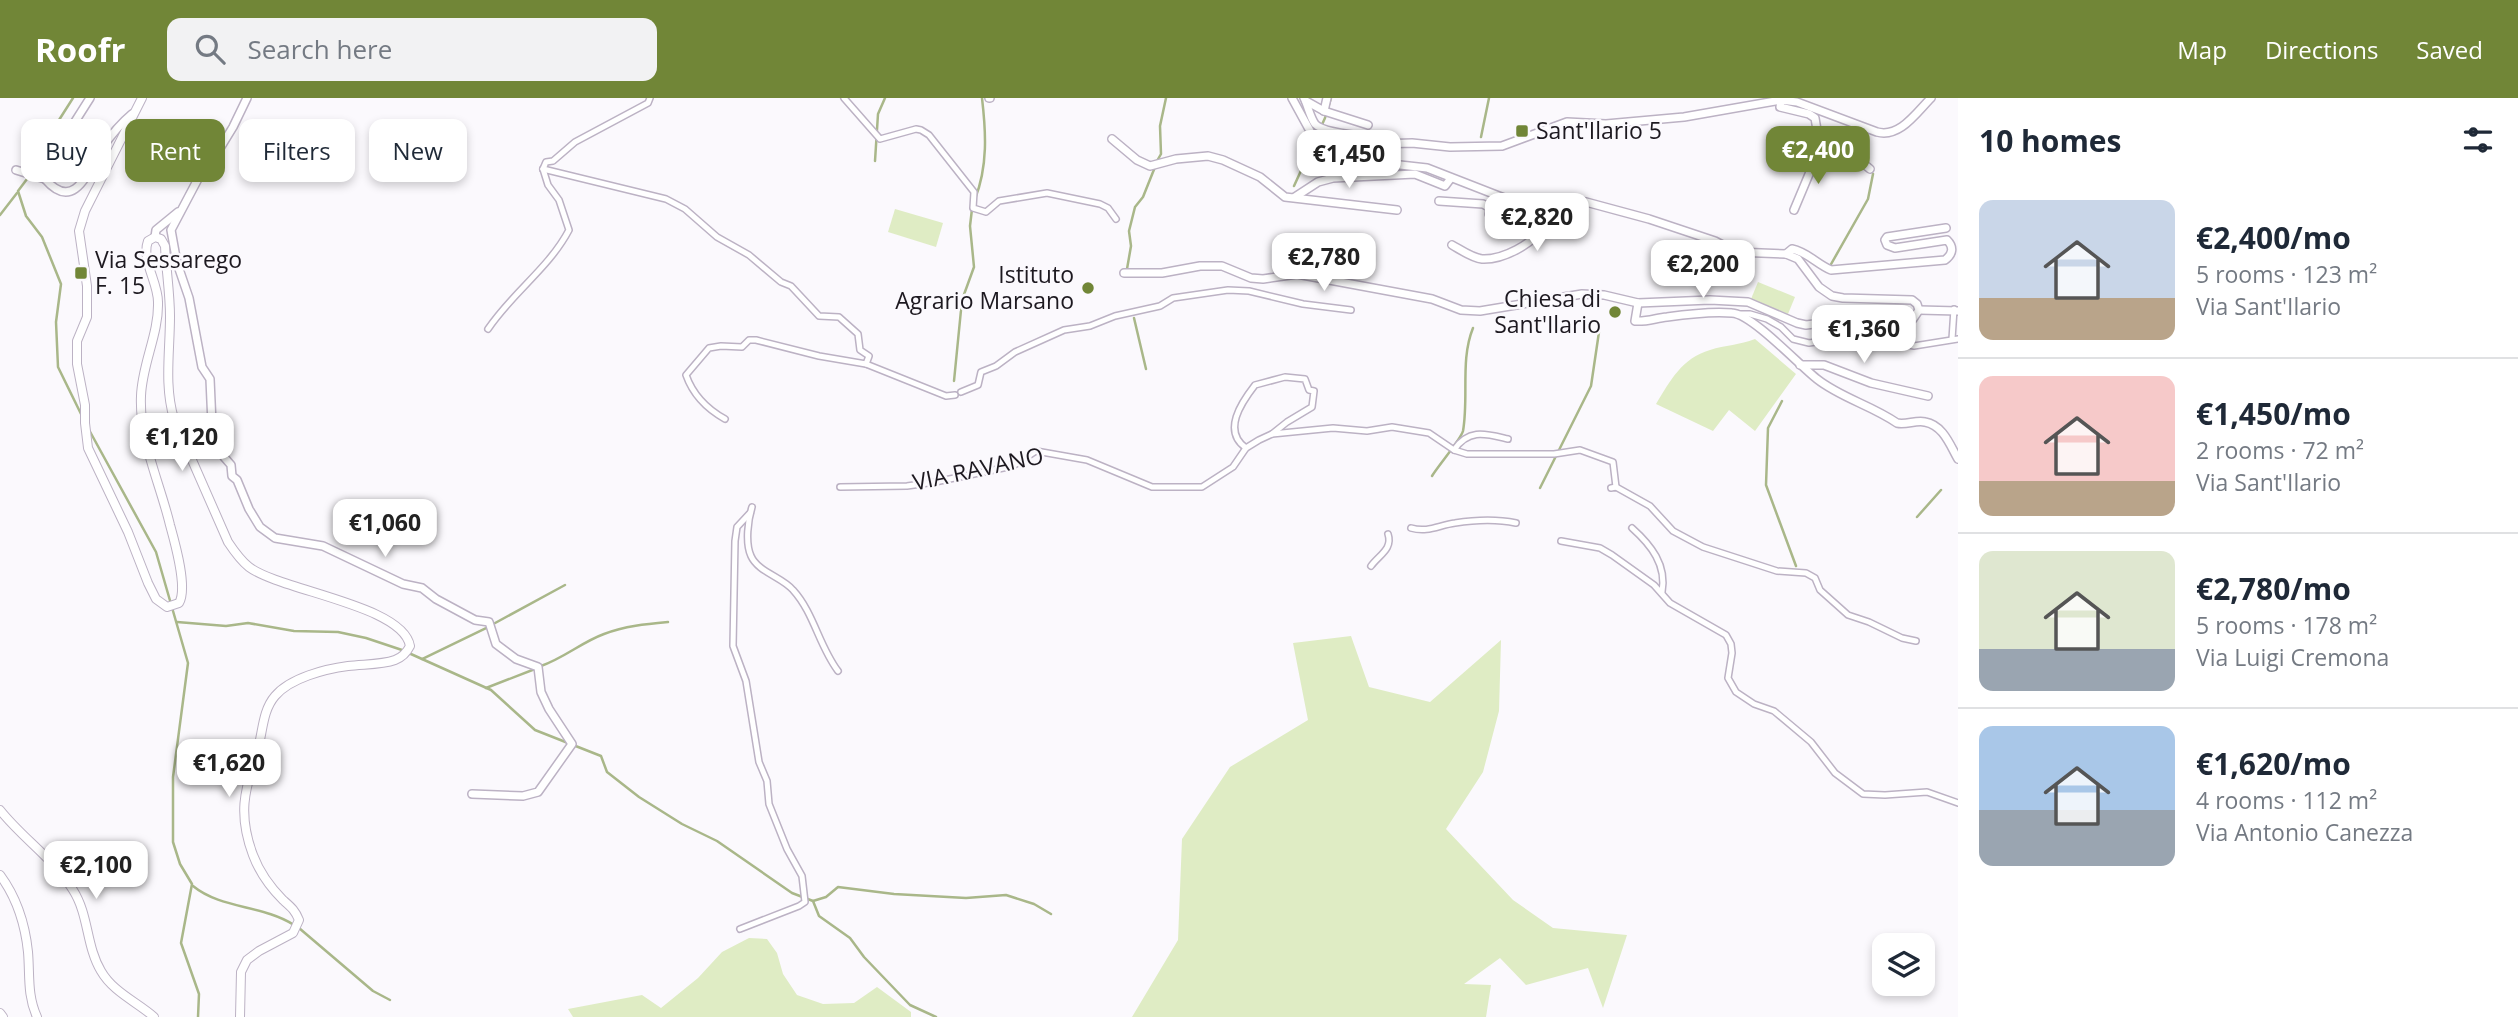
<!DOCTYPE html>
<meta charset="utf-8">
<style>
body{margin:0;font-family:"Open Sans",sans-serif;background:#f2f2f3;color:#1f2937;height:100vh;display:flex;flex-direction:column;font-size:26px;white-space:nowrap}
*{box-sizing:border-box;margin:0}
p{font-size:23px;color:#747a83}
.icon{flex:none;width:38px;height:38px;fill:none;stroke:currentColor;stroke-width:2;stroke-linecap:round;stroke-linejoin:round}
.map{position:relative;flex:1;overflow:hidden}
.sheet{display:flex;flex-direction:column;background:#fff;width:560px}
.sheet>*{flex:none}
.hud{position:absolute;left:21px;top:21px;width:665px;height:63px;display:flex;gap:14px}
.tools{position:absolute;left:1872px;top:835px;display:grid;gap:14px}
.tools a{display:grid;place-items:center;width:63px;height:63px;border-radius:14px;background:#fff;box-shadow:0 4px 10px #0003;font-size:35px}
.price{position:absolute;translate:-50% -60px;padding:0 16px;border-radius:14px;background:#fff;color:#222;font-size:23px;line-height:46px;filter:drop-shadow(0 2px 4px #0008)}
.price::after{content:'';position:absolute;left:50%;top:42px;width:21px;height:16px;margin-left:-10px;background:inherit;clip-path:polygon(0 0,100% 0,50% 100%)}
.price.on{background:#718637;color:#fff}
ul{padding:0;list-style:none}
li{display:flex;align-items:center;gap:21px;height:175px;padding:0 21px}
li+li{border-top:2px solid #e0e1e3}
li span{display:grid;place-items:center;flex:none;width:196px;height:140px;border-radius:14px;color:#555}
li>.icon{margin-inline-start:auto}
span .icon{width:84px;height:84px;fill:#fffc;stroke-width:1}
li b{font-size:30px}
h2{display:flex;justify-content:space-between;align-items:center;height:84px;padding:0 21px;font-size:30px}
.tag{padding:0 24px;border-radius:14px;background:#fff;box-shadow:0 4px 10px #0003;font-size:24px;line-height:63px}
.tag.on{background:#718637;color:#fff}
header{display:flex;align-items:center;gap:42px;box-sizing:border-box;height:98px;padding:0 35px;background:#718637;color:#fff}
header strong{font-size:33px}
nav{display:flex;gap:38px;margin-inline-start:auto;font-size:24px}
.search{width:490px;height:63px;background:#f2f2f3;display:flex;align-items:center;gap:18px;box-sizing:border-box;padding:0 24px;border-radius:14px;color:#747a83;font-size:26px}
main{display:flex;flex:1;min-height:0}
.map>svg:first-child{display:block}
.green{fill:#dfecc4}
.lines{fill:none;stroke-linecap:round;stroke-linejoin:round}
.stream{stroke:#a9b789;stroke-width:2.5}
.pedestrian-casing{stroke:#bcb2c4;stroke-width:8}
.minor-casing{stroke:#bcb2c4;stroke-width:10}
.tertiary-casing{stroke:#bcb2c4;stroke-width:10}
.pedestrian{stroke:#fff;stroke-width:5}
.minor{stroke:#fff;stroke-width:7}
.tertiary{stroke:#fff;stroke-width:8}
.poi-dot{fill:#718637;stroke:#fbf9fd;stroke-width:2.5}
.labels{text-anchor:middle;stroke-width:5;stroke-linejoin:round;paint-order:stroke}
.poi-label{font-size:23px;fill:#1d1920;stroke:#fbf9fd;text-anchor:start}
.street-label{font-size:23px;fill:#1d1920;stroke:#fbf9fd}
</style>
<header>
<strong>Roofr</strong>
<div class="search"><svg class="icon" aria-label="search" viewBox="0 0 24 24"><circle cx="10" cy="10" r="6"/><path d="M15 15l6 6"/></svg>Search here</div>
<nav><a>Map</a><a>Directions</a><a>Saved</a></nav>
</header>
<main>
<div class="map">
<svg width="1958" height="919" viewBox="0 0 1958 919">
<rect width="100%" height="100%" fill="#fbf9fd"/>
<!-- green -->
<g class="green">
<path d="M895,111L943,125L936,149L888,134Z"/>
<path d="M1758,184L1795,199L1788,216L1751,201Z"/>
<path d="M1755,241L1796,276L1755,333L1729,312L1713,333L1656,306C1670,283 1682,260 1710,252C1725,247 1740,247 1755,241Z"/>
<path d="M1351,538L1369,589L1430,604L1501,542L1499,613L1483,674L1446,731L1513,802L1553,830L1627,837L1603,910L1588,870L1526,887L1500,860L1464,886L1491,887L1486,919H1132L1178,842L1182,741L1230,669L1308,622L1293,545Z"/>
<path d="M749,840L767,841L777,855L783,876L797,897L823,906L854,905L877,889L911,914V919H573L568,911L642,897L661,910L698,880L722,854Z"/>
</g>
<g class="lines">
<!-- stream -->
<g class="stream">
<path d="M73,0L59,22L39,65L18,93L26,118L42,139L61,186L56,224L58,269L82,318"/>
<path d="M1481,39L1489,0"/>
<path d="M875,63L878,16L885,0"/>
<path d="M1157,63L1161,56L1160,28L1166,0"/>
<path d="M1294,88L1325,20L1331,0"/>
<path d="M975,101C988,68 986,34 982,0"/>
<path d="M0,117L17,95"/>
<path d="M1830,168L1868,101L1873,76"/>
<path d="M1127,171L1131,148L1129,133L1135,109L1143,99L1155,69"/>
<path d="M1134,220L1146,271"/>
<path d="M954,283L962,202L974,169L970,128L972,111"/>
<path d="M1782,303L1768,330L1766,387L1796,468"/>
<path d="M88,330L156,454L188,565L173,679V744L180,766L192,786L181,845L199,896L198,919"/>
<path d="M1432,378C1438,368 1461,341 1463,333C1469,299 1460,262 1473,230"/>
<path d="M1540,390L1591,288L1599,234"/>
<path d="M1917,419L1941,392"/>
<path d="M177,524L226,528L248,525L294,533L338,534L366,540L402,552L491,592L535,632L601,658L607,674L639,699L682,726L717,743L792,795L813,803L819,818L850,840L864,859L910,907L936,919"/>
<path d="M422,561L486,530L565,487"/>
<path d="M541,568C564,560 582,544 604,536C625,528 646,526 668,524"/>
<path d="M486,590L535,571"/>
<path d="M193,788C221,811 263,807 294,827"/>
<path d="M813,803L826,799L838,789L894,796L966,800L1006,797L1034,806L1051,816"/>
<path d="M299,830L373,893L390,902"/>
</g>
<!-- pedestrian casing -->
<g class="pedestrian-casing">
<g id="pedestrian">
<path d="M844,0L880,41L916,31L921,32L929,37L974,94L973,110L986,114L999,103L1047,95L1100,106L1108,110L1116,121"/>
<path d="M543,71L666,101L685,111L717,139L749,157L781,184L791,188L819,218L839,219L858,236L860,252L869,258L866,266"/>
<path d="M543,71L546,64L553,63L575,44L648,5L650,0"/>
<path d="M1740,216H1750L1767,221L1781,229L1793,241L1809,245L1857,238L1914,248L1958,241"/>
<path d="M488,231C512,195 549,170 569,132L559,102L548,87L543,71"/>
<path d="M1952,241L1954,211"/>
<path d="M961,294L978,287L981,274L996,268L1015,254L1064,232L1090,228L1115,218L1160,208L1173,200L1228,192L1249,193L1303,206L1351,212"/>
<path d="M725,321C707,311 693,297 686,277L709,250L721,248L742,249L749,242H756L819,258L866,266L946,298L955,297"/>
<path d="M1246,350C1222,333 1241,305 1255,287L1285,279L1305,281L1309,292L1314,293L1312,309L1287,324L1272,336"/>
<path d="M1454,352C1469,330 1486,336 1508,341"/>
<path d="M840,389L907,388L935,384L1013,368L1036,353L1087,362L1152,389H1202L1233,369L1246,350L1259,342L1272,336L1333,330L1367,333L1392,329L1429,335L1454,352L1467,356H1554L1580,352L1613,364L1616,389"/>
<path d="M1611,390L1616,389L1650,408L1673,433L1703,449L1777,473L1806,475L1815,480L1820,492L1848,517L1869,524L1902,540L1916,543"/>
<path d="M752,409C748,422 745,445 751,458C758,474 782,479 793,492C814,515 819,548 838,573"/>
<path d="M1411,430C1428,435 1439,427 1455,425C1474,422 1497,421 1516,425"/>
<path d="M1632,430C1651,447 1667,467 1662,494"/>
<path d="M1561,443L1600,450L1612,457L1654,487L1670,505L1726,537L1731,546L1732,555L1728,580L1736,594L1754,606L1774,613L1811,644L1835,675L1863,696L1885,697L1927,694L1958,705"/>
<path d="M1371,468C1379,457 1393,451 1388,436"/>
<path d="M740,831L799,808L805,804L802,778L787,751L769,706L767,683L759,664L746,583L733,548L735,443L737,429L750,415"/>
</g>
</g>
<!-- minor casing -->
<g class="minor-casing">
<g id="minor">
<path d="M90,0L64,41L45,81C75,116 89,71 102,50C111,37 120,26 132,16"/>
<path d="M247,0L233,29L211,65L199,79L171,132L177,165L189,200L202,269L210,281L212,326L224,359L231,367L232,378L237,382L249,411L260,429L275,440L323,448L403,486L422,490L436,501L475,522L489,524L496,546L516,561L538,569L541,594L549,611L572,646L538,694L523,698L472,696"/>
<path d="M989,0H990"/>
<path d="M1292,0L1321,53L1329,56L1343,55"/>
<path d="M1304,0C1308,8 1310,19 1315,26C1324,36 1366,38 1380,40L1384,47"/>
<path d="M1781,2L1780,9L1809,16L1815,20L1820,50L1794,112"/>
<path d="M1306,3L1324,13L1368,27"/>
<path d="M1324,13L1327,0"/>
<path d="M1112,41L1137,62L1150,68L1176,61L1208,58L1223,62L1260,79L1285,99L1397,112"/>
<path d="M1820,50L1864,66L1870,71"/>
<path d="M16,72L45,81"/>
<path d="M1295,99L1318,84L1333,80L1415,76L1445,88L1451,80"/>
<path d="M1439,103L1483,106L1490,110L1494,107L1514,113L1517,110L1518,103"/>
<path d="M155,139L156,132L178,114"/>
<path d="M1452,147C1461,152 1472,160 1482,161C1503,162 1533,146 1544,128L1542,123L1537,122H1494L1489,116L1490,110"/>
<path d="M1786,156L1792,151C1807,154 1817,166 1831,172L1945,162C1953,156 1954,149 1947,142L1895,150L1887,147L1885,142L1887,139L1946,130"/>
<path d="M1124,175H1162L1200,168H1222L1251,180L1263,181L1297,176L1432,201L1461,212L1480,213L1582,196L1604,197L1638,205L1710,202L1748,204L1797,225L1806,227L1838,223L1906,226L1913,221L1919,212L1917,206L1912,202L1843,200L1832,198L1819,189L1798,161L1786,156L1736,154L1715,143L1649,121L1586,104L1557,101L1520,104L1504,100L1427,70L1373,64L1351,66L1345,62L1343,55L1349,47L1412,45L1450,49L1502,48L1567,24L1606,26L1684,19L1781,2L1797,4L1877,34C1900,40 1916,15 1931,0"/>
<path d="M1638,205L1635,223C1647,224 1656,220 1667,219C1688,216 1712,213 1732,215C1752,216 1799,267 1817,281C1841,300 1871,307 1897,325C1906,327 1916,322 1925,324C1943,327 1950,347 1958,361"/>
<path d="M1919,212L1958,213"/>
<path d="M1800,267H1824L1871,285L1928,298"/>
</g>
</g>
<!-- tertiary casing -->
<g class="tertiary-casing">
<g id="tertiary">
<path d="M142,0L85,113L79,133L87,188V219L77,243V266L85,307V325L88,350L128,434L148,485L156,501L167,509L179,505C188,490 175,445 170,427C160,385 139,342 141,298C142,266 159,236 158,204C158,184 141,162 148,143L155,139L161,141L165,148C166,171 170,195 170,218C170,254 164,287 174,321L228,444C234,453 240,462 249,469C281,493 403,507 410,548C407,554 403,559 395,562C381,567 363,566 348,568C325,571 290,580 275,598C262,613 263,635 257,654C244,693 238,717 253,757C259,773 271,790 283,802C291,809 295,812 299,822L293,835L259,853L247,862L241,874L240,919"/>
<path d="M0,712C22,740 54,761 73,792C89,817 86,848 101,873C113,894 137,904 154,919"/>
<path d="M0,777C17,800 25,825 28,854C30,877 27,897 37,919"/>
<path d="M0,915L3,919"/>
</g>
</g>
<!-- pedestrian -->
<use href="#pedestrian" class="pedestrian"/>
<!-- minor -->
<use href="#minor" class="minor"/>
<!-- tertiary -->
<use href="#tertiary" class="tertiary"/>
</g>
<!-- markers -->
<g class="poi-dot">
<rect x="1515" y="26" width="14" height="14" rx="3.5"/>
<rect x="74" y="168" width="14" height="14" rx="3.5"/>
<circle cx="1088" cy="190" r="7"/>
<circle cx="1615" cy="214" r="7"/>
</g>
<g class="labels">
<!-- poi labels -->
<g class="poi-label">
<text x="1536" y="41">Sant'Ilario 5</text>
<text x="95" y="170">Via Sessarego<tspan x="95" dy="26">F. 15</tspan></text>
<text x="1074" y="185" text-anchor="end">Istituto<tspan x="1074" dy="26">Agrario Marsano</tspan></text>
<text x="1601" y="209" text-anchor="end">Chiesa di<tspan x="1601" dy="26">Sant'Ilario</tspan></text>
</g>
<!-- street labels -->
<g class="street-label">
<text transform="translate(978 371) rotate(-12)" y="8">VIA RAVANO</text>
</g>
</g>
</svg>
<div class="tools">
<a><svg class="icon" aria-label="layers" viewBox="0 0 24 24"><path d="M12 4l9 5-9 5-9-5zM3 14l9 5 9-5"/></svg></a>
</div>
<b class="price on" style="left:1818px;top:88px">€2,400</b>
<b class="price" style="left:1349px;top:92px">€1,450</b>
<b class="price" style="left:1537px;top:155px">€2,820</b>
<b class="price" style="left:1324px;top:195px">€2,780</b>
<b class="price" style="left:1703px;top:202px">€2,200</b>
<b class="price" style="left:1864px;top:267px">€1,360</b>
<b class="price" style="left:182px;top:375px">€1,120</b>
<b class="price" style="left:385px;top:461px">€1,060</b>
<b class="price" style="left:229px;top:701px">€1,620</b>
<b class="price" style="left:96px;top:803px">€2,100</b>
<div class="hud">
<a class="tag">Buy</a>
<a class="tag on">Rent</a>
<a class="tag">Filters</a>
<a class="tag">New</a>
</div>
</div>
<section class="sheet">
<h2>10 homes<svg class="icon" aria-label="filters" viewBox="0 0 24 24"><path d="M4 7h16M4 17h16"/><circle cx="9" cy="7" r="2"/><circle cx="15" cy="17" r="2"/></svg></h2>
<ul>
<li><span style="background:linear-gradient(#c9d6e8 70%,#b9a48a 0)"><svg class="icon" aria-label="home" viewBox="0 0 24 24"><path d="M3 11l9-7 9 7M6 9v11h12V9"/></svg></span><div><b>€2,400/mo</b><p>5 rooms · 123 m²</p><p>Via Sant'Ilario</p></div></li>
<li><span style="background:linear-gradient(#f6c9c9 75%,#b9a48a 0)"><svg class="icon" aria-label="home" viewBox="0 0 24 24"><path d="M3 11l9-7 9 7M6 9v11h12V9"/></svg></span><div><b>€1,450/mo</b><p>2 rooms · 72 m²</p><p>Via Sant'Ilario</p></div></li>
<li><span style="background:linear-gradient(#dfe7d0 70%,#9aa5b1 0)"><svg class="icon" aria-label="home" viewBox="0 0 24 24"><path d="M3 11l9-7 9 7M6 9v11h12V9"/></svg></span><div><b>€2,780/mo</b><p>5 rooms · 178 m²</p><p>Via Luigi Cremona</p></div></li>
<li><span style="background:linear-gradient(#a9c7e8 60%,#9aa5b1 0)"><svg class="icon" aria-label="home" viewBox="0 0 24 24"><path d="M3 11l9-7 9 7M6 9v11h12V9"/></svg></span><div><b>€1,620/mo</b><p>4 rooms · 112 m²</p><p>Via Antonio Canezza</p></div></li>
</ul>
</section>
</main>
